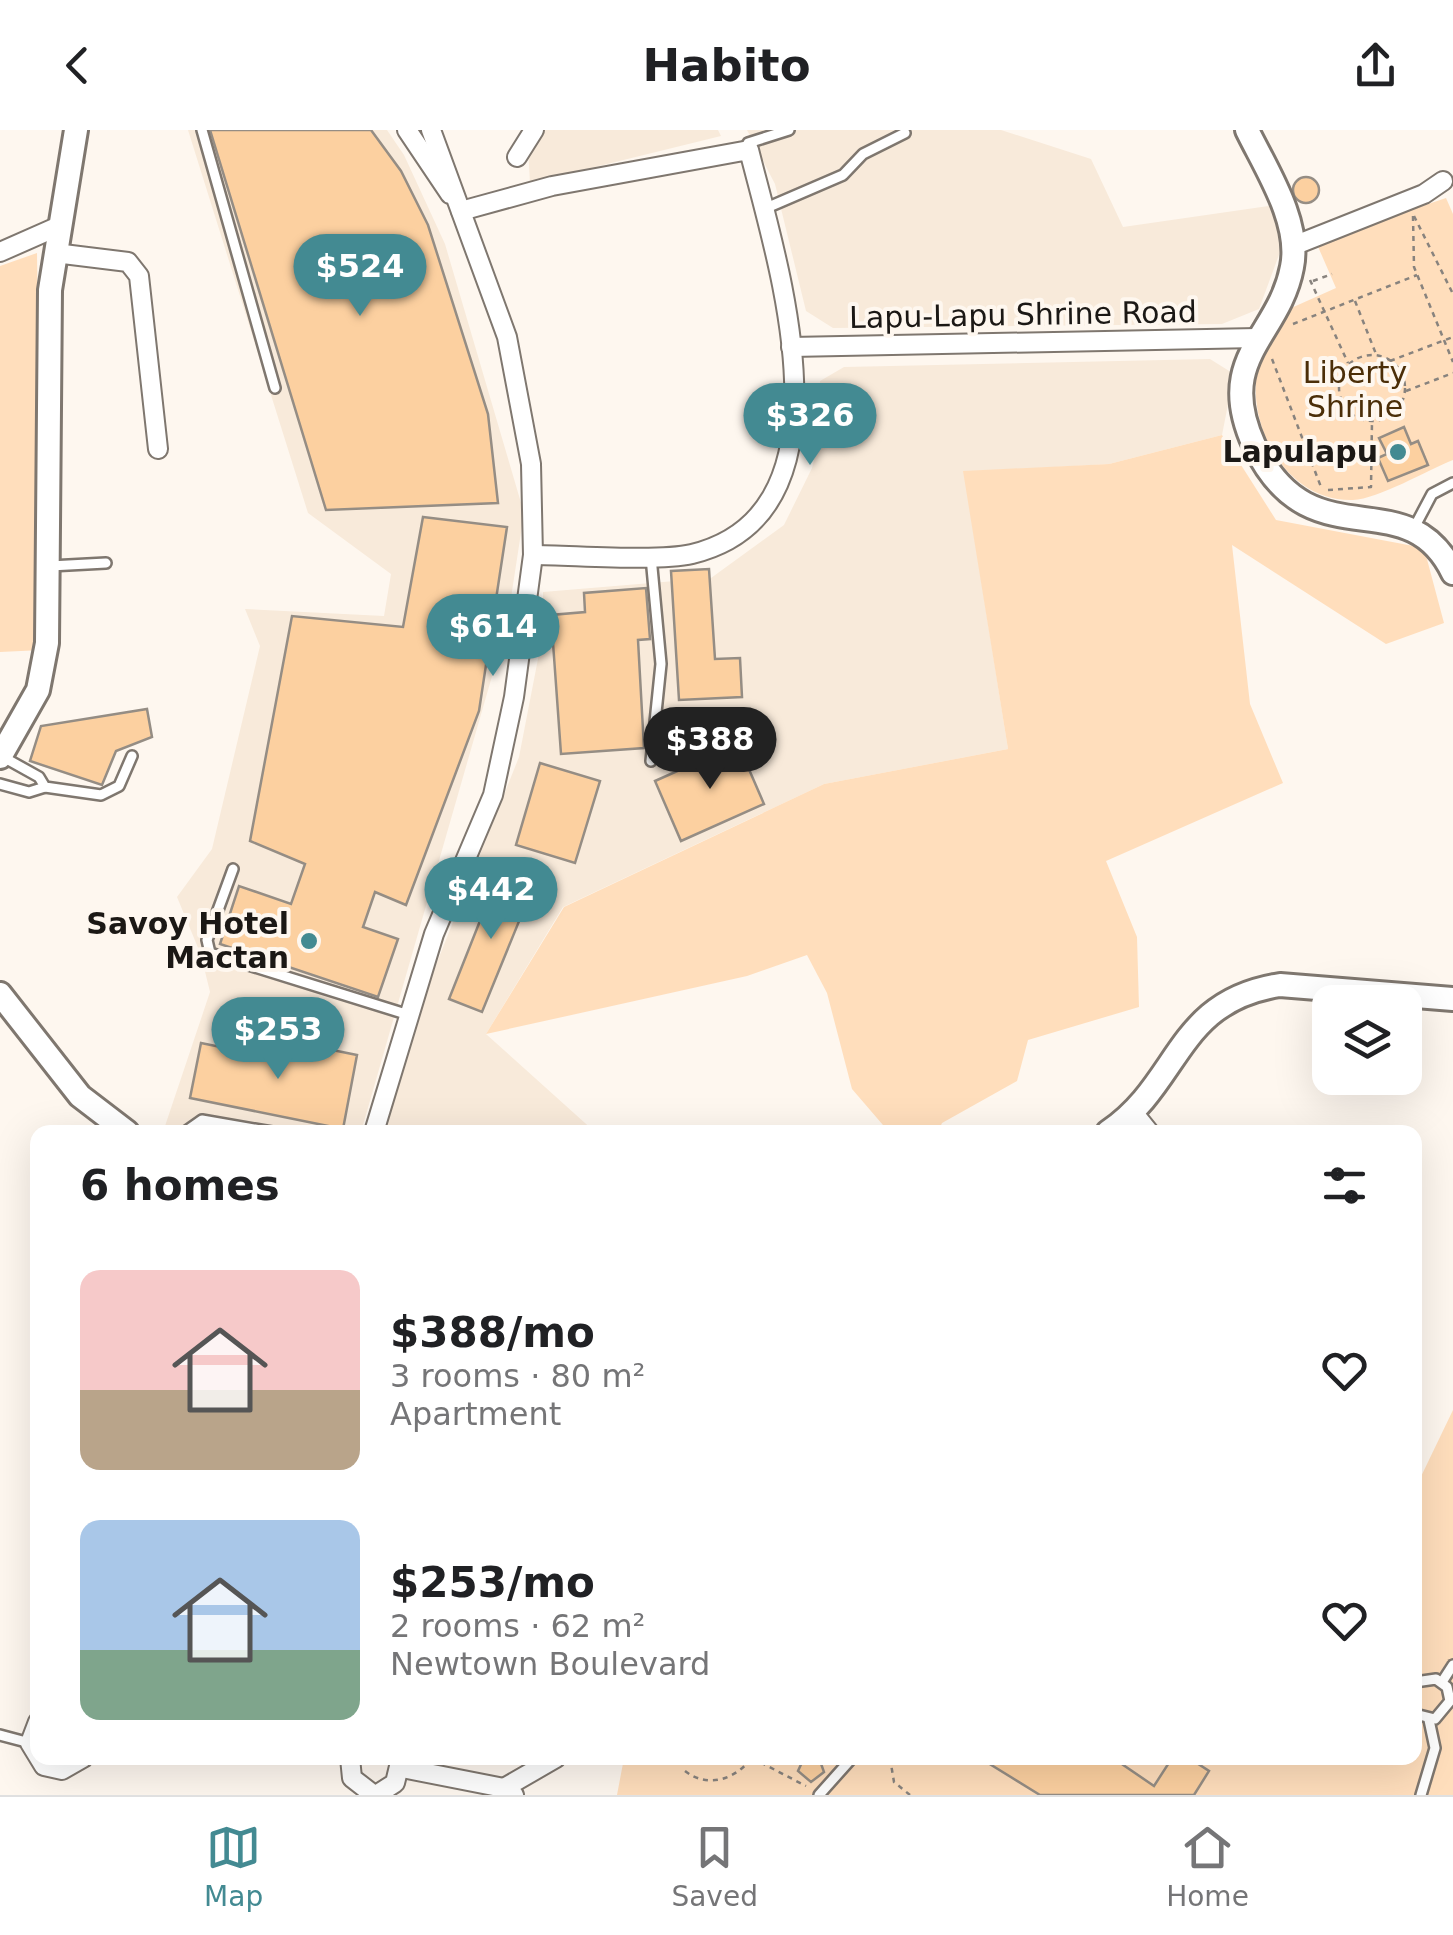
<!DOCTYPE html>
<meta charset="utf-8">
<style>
body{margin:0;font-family:"DejaVu Sans",sans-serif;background:#f2f2f2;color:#202124;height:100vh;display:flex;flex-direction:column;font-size:38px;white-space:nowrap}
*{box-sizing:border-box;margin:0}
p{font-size:32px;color:#757577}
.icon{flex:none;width:55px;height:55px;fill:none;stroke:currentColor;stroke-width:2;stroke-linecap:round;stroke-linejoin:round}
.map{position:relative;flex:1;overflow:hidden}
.sheet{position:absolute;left:30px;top:995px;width:1392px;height:640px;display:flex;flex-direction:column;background:#fff;border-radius:20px;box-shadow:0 10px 40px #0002}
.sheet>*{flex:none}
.controls{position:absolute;left:1312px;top:855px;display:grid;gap:20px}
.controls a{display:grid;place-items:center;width:110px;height:110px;border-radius:20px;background:#fff;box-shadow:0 10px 40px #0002;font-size:50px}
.price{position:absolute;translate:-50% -85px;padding:0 22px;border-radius:35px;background:#438a92;color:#fff;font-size:32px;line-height:65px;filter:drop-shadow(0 2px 5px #0008)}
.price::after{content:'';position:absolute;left:50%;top:60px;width:30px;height:22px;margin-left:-15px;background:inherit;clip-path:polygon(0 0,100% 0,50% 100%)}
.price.current{background:#222;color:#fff}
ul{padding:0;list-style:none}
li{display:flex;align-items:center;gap:30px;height:250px;padding:0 50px}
li span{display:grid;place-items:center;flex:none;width:280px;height:200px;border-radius:20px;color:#555}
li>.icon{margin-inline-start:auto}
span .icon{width:120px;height:120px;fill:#fffc;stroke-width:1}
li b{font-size:42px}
h2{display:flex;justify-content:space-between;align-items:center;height:120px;padding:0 50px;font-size:42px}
header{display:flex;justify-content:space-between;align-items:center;height:130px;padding:0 50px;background:#fff;font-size:45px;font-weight:700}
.menu{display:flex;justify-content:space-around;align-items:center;height:140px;border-top:2px solid #e0e0e0;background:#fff;font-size:28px;color:#757577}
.menu a{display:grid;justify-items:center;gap:5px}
.menu .current{color:#438a92}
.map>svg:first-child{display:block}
.built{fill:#f8eada}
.green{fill:#ffdebc}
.building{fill:#fcd0a0;stroke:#958d84;stroke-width:2.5}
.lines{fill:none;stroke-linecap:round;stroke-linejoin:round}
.lane-casing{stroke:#7f776f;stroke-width:14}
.street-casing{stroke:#7f776f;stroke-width:22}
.secondary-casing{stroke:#7f776f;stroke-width:28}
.path{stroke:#88837e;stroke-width:2.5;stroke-dasharray:5 5;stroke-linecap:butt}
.lane{stroke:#fff;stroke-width:9}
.street{stroke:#fff;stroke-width:18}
.secondary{stroke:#fff;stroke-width:22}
.poi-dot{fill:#438a92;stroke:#fef7ef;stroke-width:4}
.labels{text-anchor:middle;stroke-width:8;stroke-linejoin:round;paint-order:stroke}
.street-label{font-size:30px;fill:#1b1815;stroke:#fef7ef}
.park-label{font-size:30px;fill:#4b2e08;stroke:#fef7ef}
.poi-label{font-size:30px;font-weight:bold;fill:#1b1815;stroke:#fef7ef;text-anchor:end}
</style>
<header><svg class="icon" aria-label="back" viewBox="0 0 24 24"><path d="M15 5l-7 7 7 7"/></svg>Habito<svg class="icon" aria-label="share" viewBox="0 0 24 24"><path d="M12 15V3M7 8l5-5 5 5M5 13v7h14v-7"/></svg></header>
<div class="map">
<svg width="1453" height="1665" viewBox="0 0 1453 1665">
<rect width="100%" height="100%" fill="#fef7ef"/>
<!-- built -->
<g class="built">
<path d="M188,0H387L404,25L445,114L524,383L507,494L361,1002H163L210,862L201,825L177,767L212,719L260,516L245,479L384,486L391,444L308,383Z"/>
<path d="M527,0H718L721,6L530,53Z"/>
<path d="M747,0H1001L1091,29L1123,97L1275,75L1280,122L1259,179L1222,194L833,198L806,181L775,54Z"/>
<path d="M1210,229L1234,244L1222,305L1109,334L964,342L1008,619L824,654L563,777L486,904L595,1002H385L412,895L519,627L543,503V462L711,448L784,395L812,338L819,310L820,251L844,237Z"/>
</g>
<!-- green -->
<g class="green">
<path d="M1446,68L1453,84V330C1428,340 1378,369 1353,370C1286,372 1243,293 1259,232C1264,216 1274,199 1280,183L1336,158L1316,112Z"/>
<path d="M37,123L42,520L0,522V136Z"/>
<path d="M1222,305L1276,390L1424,418L1444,493L1386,514L1232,415L1250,574L1283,653L1106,731L1137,807L1139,877L1028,910L1017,951L942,993L938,1002H889L852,959L827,863L807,825L747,846L486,904L564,777L824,654L1008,619L963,341L1109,334Z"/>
<path d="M1453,1280V1665H617L624,1628H1415V1359Z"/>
</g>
<!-- building -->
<g class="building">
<path d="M210,0H371L401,41L428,95L488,284L498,373L326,380Z"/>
<circle cx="1306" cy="60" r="13"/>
<path d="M1404,297L1411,314L1418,311L1428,335L1388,351L1378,328L1387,324L1379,308Z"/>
<path d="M423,387L507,397L479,581L406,775L375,762L363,797L398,809L378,867L220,814L239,756L291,774L305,734L250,711L292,486L403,497Z"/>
<path d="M709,439L715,529L740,528L742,567L679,570L671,441Z"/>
<path d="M646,458L650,509L638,510L644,618L561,624L551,485L585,482L584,463Z"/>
<path d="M147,579L152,607L116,621L102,655L30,631L41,596Z"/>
<path d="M738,614L764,674L681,711L655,651Z"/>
<path d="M540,633L600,651L575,733L516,715Z"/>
<path d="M499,743L533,757L482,882L449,869Z"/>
<path d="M278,909L357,925L343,999L190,968L201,913L274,928Z"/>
<path d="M804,1628H819L824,1642L811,1652L798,1641Z"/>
<path d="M980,1628H1113L1154,1656L1172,1628H1189L1209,1641L1194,1665H1040Z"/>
</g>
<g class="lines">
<!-- lane casing -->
<g class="lane-casing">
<g id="lane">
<path d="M202,0L275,258"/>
<path d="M748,13L789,0"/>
<path d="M764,79L843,45L863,24L905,3"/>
<path d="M1414,398L1432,364L1453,353"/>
<path d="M50,436L106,433"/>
<path d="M3,627L39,647L45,657L101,665L119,656L132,626"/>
<path d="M651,631L661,534L651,427"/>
<path d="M0,654L29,662L45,657"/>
<path d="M233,739L207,810L210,823L409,885"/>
<path d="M1324,861L1330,881"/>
<path d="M185,1002L202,990L272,1002"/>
<path d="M1415,1552L1436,1549L1447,1557L1450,1571L1435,1589L1415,1584"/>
<path d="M1442,1552L1453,1535"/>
<path d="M0,1605L30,1613"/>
<path d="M819,1665L852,1628"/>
<path d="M1421,1665L1435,1618L1429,1590"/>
</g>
</g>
<!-- street casing -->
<g class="street-casing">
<g id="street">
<path d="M407,0L450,64"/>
<path d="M517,27L534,0"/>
<path d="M461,81L552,56L749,20C777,132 860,383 692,424C657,432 573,425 533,425"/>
<path d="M1293,116L1424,64L1443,51"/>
<path d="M0,122L59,96"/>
<path d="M55,123L128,132L139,146L158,319"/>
<path d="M791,217L1257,208"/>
<path d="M1132,981L1149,1002"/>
<path d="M374,1002L434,804L493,665L514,567L533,425L531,334L507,207L431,0"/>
<path d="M38,1592L30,1613L44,1636L62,1640L83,1628"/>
<path d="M350,1628L352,1648L374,1665"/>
<path d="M402,1638L504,1658L514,1665"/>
<path d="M504,1658L556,1628"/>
<path d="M376,1665L395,1653L401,1628"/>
</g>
</g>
<!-- secondary casing -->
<g class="secondary-casing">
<g id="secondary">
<path d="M1247,0C1266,39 1301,92 1292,137C1279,207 1214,227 1254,315C1310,435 1407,347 1453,443"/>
<path d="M0,627L38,560L47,513L50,160L76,0"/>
<path d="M0,864L80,966L127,1002"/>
<path d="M1108,1002C1181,953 1175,871 1280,855L1453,869"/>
</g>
</g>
<!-- path -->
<g class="path">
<path d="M1413,86L1414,137L1453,232"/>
<path d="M1414,86L1453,164"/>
<path d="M1310,150L1348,233"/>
<path d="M1313,151L1332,144"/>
<path d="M1355,171L1376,224"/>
<path d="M1293,194L1417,145"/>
<circle cx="1372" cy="258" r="33"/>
<path d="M1272,229L1321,357"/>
<path d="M1390,231L1453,207"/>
<path d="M1406,261L1453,243"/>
<path d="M1328,360L1371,357L1372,291"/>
<path d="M752,1628L806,1656"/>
<path d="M890,1628L894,1652L910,1665"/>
<path d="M685,1641C708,1659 735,1649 751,1629"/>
</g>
<!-- lane -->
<use href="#lane" class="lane"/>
<!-- street -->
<use href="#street" class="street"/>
<!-- secondary -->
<use href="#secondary" class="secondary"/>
</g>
<!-- markers -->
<g class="poi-dot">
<circle cx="1398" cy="322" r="10"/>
<circle cx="309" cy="811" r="10"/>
</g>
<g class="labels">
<!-- street labels -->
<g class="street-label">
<text transform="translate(1023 185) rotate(-1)" y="10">Lapu-Lapu Shrine Road</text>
</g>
<!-- park labels -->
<g class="park-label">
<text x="1355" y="253">Liberty<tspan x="1355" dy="34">Shrine</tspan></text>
</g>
<!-- poi labels -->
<g class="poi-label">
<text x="1378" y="332">Lapulapu</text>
<text x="289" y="804">Savoy Hotel<tspan x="289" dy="34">Mactan</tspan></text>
</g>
</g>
</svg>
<div class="controls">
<a><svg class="icon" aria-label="layers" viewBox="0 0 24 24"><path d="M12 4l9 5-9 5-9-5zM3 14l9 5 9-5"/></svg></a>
</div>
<b class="price" style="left:360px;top:189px">$524</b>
<b class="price" style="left:810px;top:338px">$326</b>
<b class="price" style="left:493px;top:549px">$614</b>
<b class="price current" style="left:710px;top:662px">$388</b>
<b class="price" style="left:491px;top:812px">$442</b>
<b class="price" style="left:278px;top:952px">$253</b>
<section class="sheet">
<h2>6 homes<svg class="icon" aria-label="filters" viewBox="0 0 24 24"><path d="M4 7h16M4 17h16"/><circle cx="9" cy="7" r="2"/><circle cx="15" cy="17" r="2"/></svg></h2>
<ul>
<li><span style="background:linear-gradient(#f6c9c9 60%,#b9a48a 0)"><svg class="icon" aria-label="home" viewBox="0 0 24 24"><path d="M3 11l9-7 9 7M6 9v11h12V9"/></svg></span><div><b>$388/mo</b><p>3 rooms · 80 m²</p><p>Apartment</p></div><svg class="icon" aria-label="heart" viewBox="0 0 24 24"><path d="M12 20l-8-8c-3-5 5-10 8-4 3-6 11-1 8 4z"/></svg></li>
<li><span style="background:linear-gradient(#a9c7e8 65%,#7fa58c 0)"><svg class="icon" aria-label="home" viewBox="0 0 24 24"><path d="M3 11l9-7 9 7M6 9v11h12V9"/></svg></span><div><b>$253/mo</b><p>2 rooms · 62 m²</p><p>Newtown Boulevard</p></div><svg class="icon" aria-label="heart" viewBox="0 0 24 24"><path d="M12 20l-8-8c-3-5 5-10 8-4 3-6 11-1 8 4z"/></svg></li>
</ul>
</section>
</div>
<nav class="menu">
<a class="current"><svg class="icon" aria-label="map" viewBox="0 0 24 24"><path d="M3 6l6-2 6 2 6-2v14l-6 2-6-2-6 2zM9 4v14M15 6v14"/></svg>Map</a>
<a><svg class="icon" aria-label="saved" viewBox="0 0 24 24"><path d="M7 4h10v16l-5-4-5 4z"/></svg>Saved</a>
<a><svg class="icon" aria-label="home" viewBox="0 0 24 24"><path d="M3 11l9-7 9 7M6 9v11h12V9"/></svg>Home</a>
</nav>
